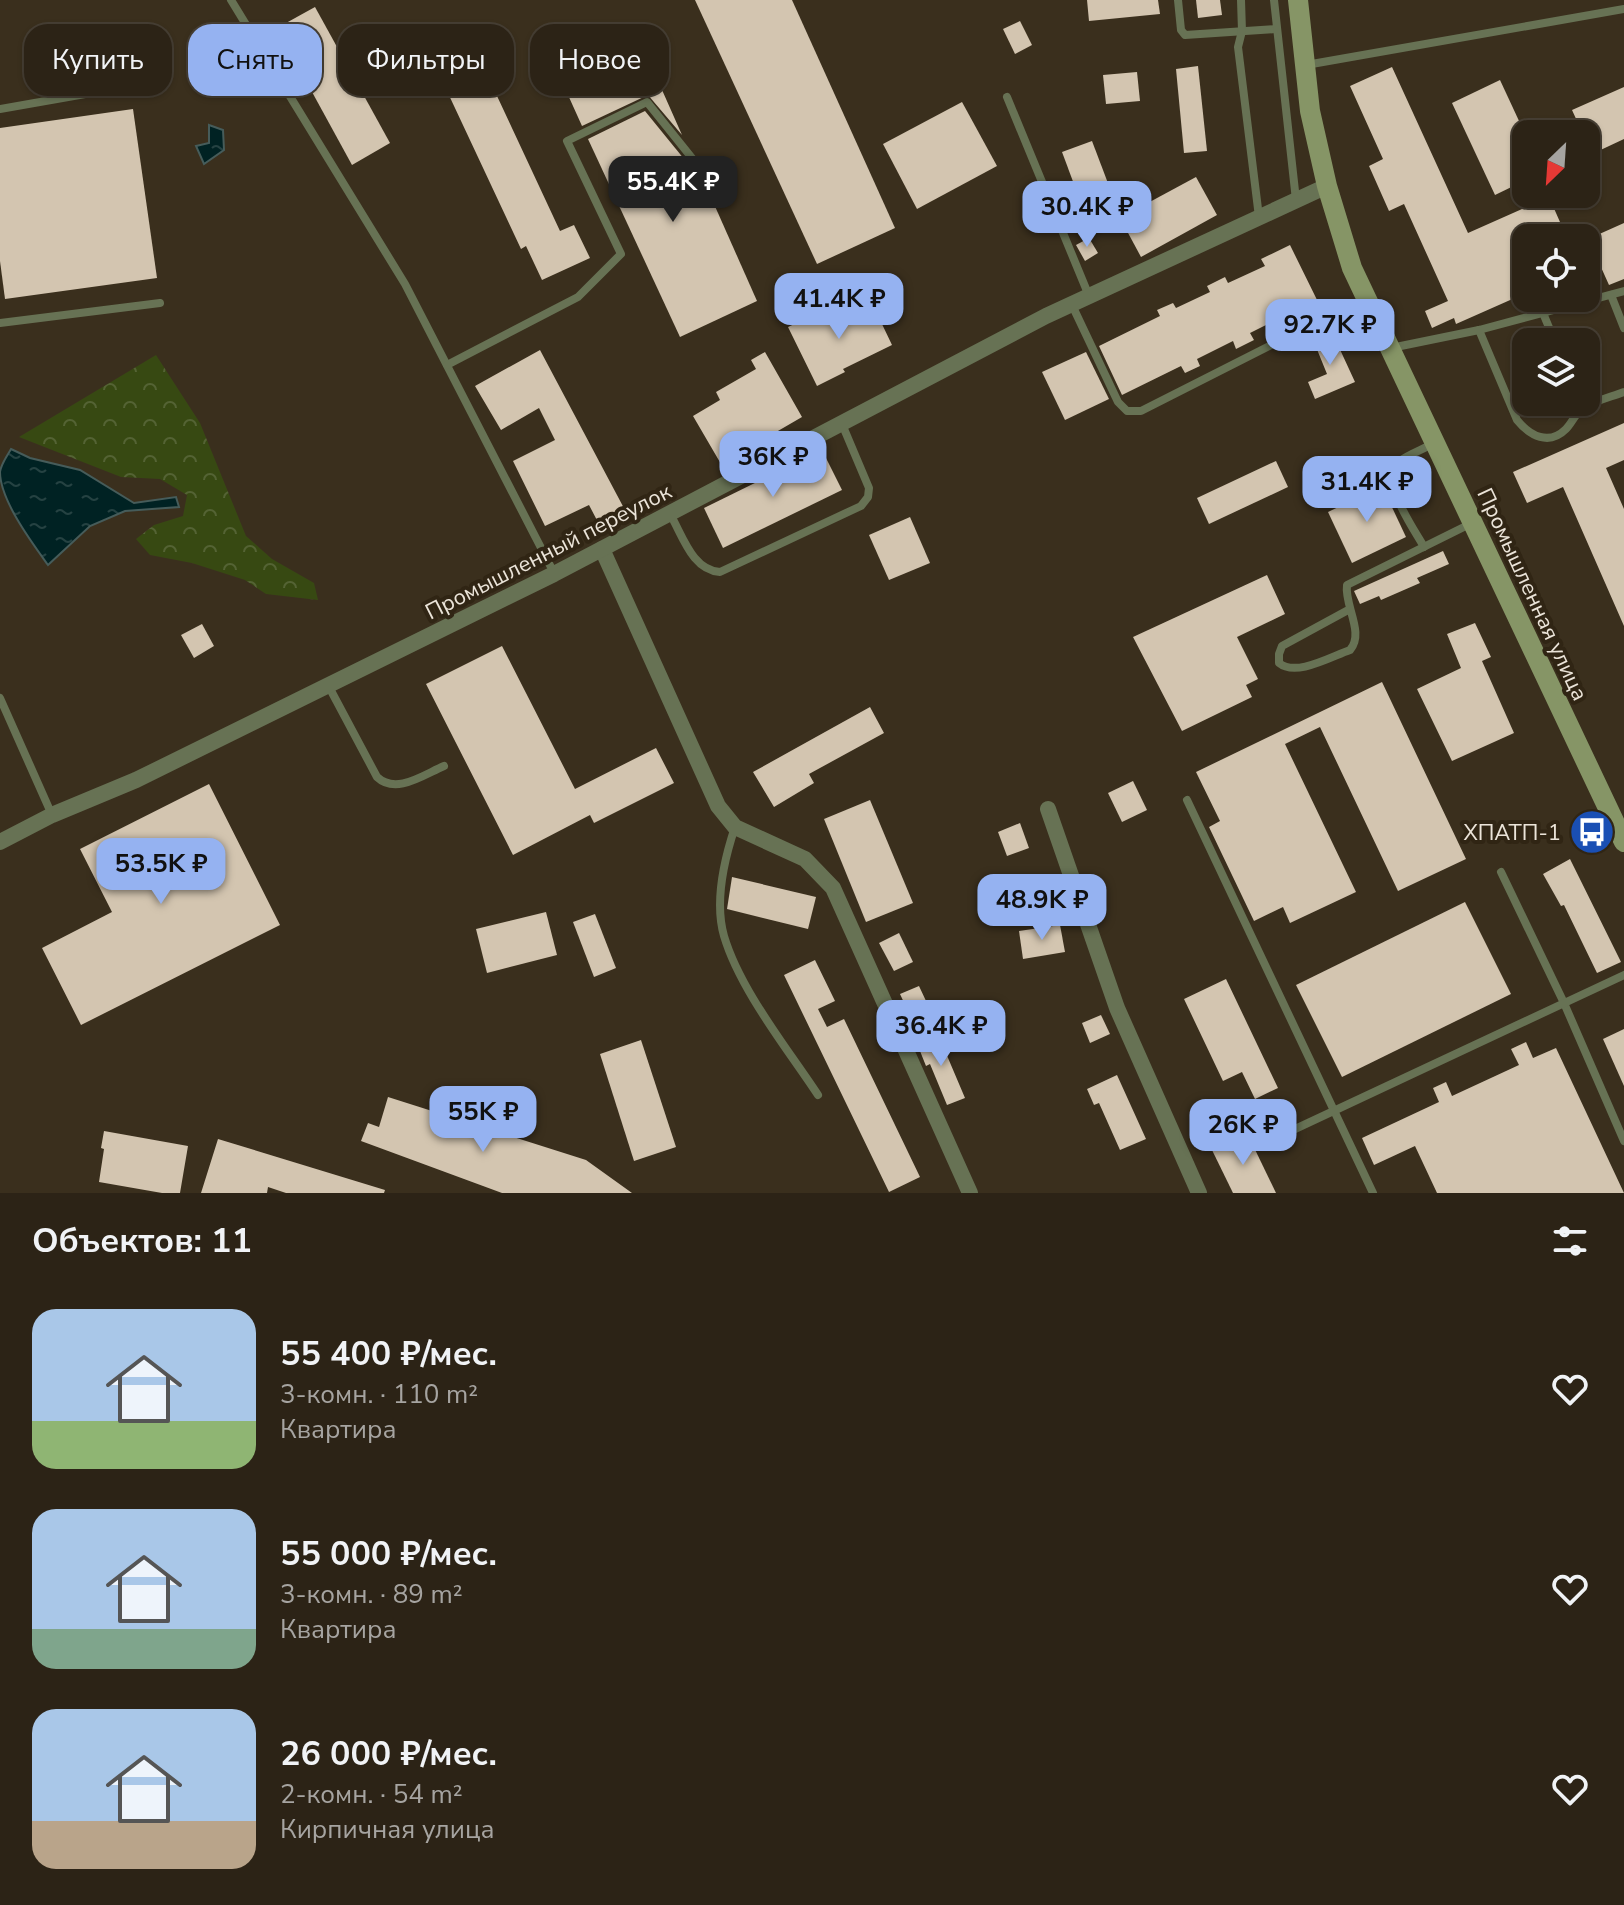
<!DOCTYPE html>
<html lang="ru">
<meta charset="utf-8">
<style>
body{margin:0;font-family:"Nunito Sans",sans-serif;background:#342b1f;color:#f1f3f6;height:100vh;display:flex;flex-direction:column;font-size:30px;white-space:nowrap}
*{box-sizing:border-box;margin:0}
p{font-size:26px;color:#a6a4a1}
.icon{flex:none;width:44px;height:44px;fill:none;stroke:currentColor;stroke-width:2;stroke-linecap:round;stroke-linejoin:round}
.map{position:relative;height:1193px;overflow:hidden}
.panel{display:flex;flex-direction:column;background:#2c2316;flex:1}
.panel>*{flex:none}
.banner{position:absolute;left:24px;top:24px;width:800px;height:72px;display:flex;gap:16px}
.needle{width:52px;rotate:205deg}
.fabs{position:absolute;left:1512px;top:120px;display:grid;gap:16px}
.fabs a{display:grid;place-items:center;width:88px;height:88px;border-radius:16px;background:#2c2316;box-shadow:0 2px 6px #0004,0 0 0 2px #484035;font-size:40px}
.price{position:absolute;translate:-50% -68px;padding:0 18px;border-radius:16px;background:#95b2f1;color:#111;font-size:26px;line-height:52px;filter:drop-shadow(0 2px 4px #0008)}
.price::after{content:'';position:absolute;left:50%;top:48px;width:24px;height:18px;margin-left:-12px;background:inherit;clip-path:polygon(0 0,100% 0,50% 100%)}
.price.current{background:#222;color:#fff}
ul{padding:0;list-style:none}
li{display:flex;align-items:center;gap:24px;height:200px;padding:0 32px}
li span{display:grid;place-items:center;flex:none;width:224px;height:160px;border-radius:24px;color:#555}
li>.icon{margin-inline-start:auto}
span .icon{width:96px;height:96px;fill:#fffc;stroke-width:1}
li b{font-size:34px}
h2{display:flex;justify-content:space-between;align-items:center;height:96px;padding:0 32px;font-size:34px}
.tag{padding:0 28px;border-radius:24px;background:#2c2316;box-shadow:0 2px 6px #0004,0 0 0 2px #484035;font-size:28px;line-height:72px}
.tag.current{background:#95b2f1;color:#111}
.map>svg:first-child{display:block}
.forest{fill:url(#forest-crowns)}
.water{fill:url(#water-ripples);stroke:#465c5a;stroke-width:2}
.building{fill:#d3c5b0}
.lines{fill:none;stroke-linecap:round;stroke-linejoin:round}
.lane{stroke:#677254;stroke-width:8}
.street{stroke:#677254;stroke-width:16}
.secondary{stroke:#869566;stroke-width:20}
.labels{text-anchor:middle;stroke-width:8;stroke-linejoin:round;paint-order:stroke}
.street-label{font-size:22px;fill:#ebe4d9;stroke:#302514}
.poi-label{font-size:22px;fill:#ebe4d9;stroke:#302514;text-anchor:end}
</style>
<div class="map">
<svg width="1624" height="1193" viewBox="0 0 1624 1193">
<defs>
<pattern id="forest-crowns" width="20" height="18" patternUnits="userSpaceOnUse" patternTransform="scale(2)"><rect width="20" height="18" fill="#374912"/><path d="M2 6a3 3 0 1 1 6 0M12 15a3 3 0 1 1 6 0" fill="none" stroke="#546334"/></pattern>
<pattern id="water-ripples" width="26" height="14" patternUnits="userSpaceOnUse" patternTransform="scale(2)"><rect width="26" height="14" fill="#002223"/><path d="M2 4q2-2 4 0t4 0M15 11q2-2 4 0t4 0" fill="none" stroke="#254242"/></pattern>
</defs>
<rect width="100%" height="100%" fill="#3a2f1d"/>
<!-- forest -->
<path class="forest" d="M156,355L200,423L246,536L272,559L314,583L318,600L266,594L245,580L192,563L150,555L136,539L154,525L183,516L187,495L160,479L121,477L19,437Z"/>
<!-- water -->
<g class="water">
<path d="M209,125L223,130L224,150L204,164L196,146L209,143Z"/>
<path d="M11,449L30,458L80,470L134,503L176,497L179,507L125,511L90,526L48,565C32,543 0,500 0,472C1,464 7,456 11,449Z"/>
</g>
<!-- building -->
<g class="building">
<path d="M695,0H792L895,228L817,264Z"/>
<path d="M1087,0H1158L1160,14L1089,21Z"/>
<path d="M1196,0H1220L1222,15L1198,18Z"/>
<path d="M315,7L390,143L352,165L277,28Z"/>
<path d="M1020,21L1032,45L1015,54L1003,29Z"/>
<path d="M639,38L682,135L648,95L582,126L559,75Z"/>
<path d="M485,44L500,76L490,81L560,231L574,225L590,258L542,280L526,246L521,249L447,91L453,89L441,64Z"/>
<path d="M1198,66L1207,151L1184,153L1176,69Z"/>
<path d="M1392,67L1468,233L1549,197L1567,238H1526V293L1456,324L1454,318L1432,328L1425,311L1448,301L1404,204L1389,211L1369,166L1383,159L1350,86Z"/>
<path d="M1137,72L1140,101L1106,104L1103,75Z"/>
<path d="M1500,80L1526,136V180L1495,195L1452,103Z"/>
<path d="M1624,87V139L1592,154L1586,134H1583L1572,110Z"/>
<path d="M962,102L997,166L917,209L883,144Z"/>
<path d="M133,109L157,278L5,299L0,261V128Z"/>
<path d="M645,111L706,186L757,301L680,337L588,139Z"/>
<path d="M1092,141L1117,207L1087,219L1062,152Z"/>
<path d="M1196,177L1217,215L1141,257L1120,218Z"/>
<path d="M1624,223V279L1609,285L1600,265L1586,271V240Z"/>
<path d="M1089,238L1098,253L1085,261L1076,245Z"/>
<path d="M1290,245L1321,308L1292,322L1288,314L1250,333L1254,340L1236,349L1233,341L1197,359L1200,366L1185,373L1181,366L1122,395L1099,346L1160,316L1157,310L1173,303L1176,308L1210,292L1207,286L1225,277L1228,283L1265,266L1261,259Z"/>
<path d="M871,301L892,345L843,369L845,372L817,386L788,327L816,314L821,325Z"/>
<path d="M1331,330L1355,382L1315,399L1308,382L1327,374L1312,337Z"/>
<path d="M540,350L626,512L600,526L589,505L545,526L513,461L555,440L539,408L501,430L475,386Z"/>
<path d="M765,352L802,417L721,464L693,416L720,400L716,392L756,369L751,360Z"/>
<path d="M1086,352L1109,399L1065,420L1042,372Z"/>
<path d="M1624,423V460L1606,468L1624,509V626L1563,487L1527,503L1513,472Z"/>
<path d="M822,450L842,490L723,548L704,508Z"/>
<path d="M1276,461L1288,487L1209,524L1197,498Z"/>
<path d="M1382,486L1406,537L1352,563L1328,512Z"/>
<path d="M910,517L930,563L889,580L869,535Z"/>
<path d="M1443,551L1449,564L1417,578L1420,583L1381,600L1379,596L1360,604L1354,591Z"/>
<path d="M1267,575L1285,614L1237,637L1258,679L1246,685L1252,697L1182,731L1133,637Z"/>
<path d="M1475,623L1491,657L1482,661L1514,733L1452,761L1417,689L1461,668L1447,634Z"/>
<path d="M202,624L214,646L194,658L181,635Z"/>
<path d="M502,646L575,789L656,748L674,783L594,823L590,815L513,855L426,684Z"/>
<path d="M1382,682L1466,859L1398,891L1320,727L1285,744L1356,892L1290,923L1283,907L1254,921L1209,827L1220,821L1196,772Z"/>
<path d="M870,707L884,733L809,774L814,783L774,807L753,772Z"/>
<path d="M1133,781L1147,810L1122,822L1108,793Z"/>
<path d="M209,784L280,925L81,1025L42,948L112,912L80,849Z"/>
<path d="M870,800L913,903L866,922L824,819Z"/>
<path d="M1020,823L1029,848L1007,856L998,832Z"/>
<path d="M1570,859L1621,962L1597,973L1564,905L1561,906L1543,874Z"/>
<path d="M732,877L816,897L808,929L727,909Z"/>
<path d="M1465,902L1511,994L1342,1077L1296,985Z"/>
<path d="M546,912L557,955L487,973L476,929Z"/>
<path d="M595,914L616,968L594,977L573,922Z"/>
<path d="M1060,925L1065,952L1023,959L1019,931Z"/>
<path d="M899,933L913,962L894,971L879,943Z"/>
<path d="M815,960L835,1001L818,1009L827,1027L844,1019L920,1177L889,1192L784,975Z"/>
<path d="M1226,979L1278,1088L1255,1099L1242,1072L1223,1081L1184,999Z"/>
<path d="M919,986L926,1001L907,1009L900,994Z"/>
<path d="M1101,1015L1110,1034L1090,1043L1082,1023Z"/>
<path d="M1624,1029V1086L1603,1039Z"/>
<path d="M937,1032L965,1098L947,1105L930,1064L926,1066L916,1041Z"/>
<path d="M641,1040L676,1147L634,1161L600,1054Z"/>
<path d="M1526,1042L1533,1058L1556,1048L1624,1193H1437L1415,1146L1374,1165L1362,1138L1439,1102L1433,1088L1446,1082L1452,1096L1519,1065L1511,1049Z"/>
<path d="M1117,1075L1146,1139L1120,1150L1099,1103L1094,1105L1087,1089Z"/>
<path d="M388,1097L586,1160L632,1193H502L361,1141L368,1123L379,1127Z"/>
<path d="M104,1131L188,1146L180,1193H162L99,1182L104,1149L101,1148Z"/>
<path d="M1247,1133L1276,1193H1233L1212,1150Z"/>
<path d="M218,1139L385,1190L384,1193H286L268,1187L267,1193H201Z"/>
</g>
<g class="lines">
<!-- lane -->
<g class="lane">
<path d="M231,0L405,284L554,573"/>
<path d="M1178,0L1181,30L1185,35L1276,29"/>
<path d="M1241,0L1242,31L1238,47L1259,217"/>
<path d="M1274,0L1296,200"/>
<path d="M1306,65L1624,9"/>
<path d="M1007,97L1089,296"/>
<path d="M0,109L142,84"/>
<path d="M1611,295L1624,328"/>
<path d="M1072,305L1118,402L1127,411H1141L1291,335"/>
<path d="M1543,313L1555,342"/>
<path d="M0,323L160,303"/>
<path d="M1479,330L1517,420C1530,436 1549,446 1566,429C1572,423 1575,414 1582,409C1593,401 1611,397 1624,392"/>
<path d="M1391,348L1479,330L1624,291"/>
<path d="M447,365L578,297L621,254L567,141L647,102L716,188"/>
<path d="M670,514C683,536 692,570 720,572L861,506L868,497L869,488L842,424"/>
<path d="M1424,547C1413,527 1378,480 1400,461C1409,454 1424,449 1434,443"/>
<path d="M1350,609L1282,646L1279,654V663C1296,677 1330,657 1350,650C1365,633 1344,605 1347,585L1472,523"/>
<path d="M328,685L377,777C396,795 423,775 444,766"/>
<path d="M0,698L52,815"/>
<path d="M1187,800L1373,1193"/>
<path d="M735,827C724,860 714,901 724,936C740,990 787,1048 818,1095"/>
<path d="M1501,872L1564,1003L1624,1141"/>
<path d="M1263,1144L1624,975"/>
</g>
<!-- street -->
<g class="street">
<path d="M602,549L718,806L735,827L805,859L833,888L970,1193"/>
<path d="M1048,809L1117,1008L1199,1193"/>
<path d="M0,842L52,815L136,780L554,574L1046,316L1327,186"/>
</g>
<!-- secondary -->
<path class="secondary" d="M1298,0L1310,111L1327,186L1352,268L1624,842"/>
</g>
<!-- icons -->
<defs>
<g id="bus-disc" transform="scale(2.3)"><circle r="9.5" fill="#1a4fb4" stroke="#302514"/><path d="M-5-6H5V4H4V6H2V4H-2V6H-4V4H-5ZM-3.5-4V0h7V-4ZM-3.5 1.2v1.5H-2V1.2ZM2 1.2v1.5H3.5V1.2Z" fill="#fff"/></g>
</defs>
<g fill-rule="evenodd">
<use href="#bus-disc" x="1592" y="832"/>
</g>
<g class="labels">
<!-- street labels -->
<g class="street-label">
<text transform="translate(548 551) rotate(-27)" y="8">Промышленный переулок</text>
<text transform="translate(1533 594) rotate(65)" y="8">Промышленная улица</text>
</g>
<!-- poi labels -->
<g class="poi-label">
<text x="1561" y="840">ХПАТП-1</text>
</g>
</g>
</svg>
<div class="fabs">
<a><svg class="needle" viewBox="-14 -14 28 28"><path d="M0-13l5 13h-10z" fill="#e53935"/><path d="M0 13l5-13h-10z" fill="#a6a4a1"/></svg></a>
<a><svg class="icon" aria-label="locate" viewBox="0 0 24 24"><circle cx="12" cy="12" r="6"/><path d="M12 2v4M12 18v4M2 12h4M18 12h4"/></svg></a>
<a><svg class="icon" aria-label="layers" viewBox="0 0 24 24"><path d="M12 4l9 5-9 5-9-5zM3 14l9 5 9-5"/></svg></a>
</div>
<b class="price current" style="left:673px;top:224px">55.4K ₽</b>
<b class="price" style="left:1087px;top:249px">30.4K ₽</b>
<b class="price" style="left:839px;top:341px">41.4K ₽</b>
<b class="price" style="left:1330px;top:367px">92.7K ₽</b>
<b class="price" style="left:773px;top:499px">36K ₽</b>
<b class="price" style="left:1367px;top:524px">31.4K ₽</b>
<b class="price" style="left:161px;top:906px">53.5K ₽</b>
<b class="price" style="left:1042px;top:942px">48.9K ₽</b>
<b class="price" style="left:941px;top:1068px">36.4K ₽</b>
<b class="price" style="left:483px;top:1154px">55K ₽</b>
<b class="price" style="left:1243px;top:1167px">26K ₽</b>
<div class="banner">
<a class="tag">Купить</a>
<a class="tag current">Снять</a>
<a class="tag">Фильтры</a>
<a class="tag">Новое</a>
</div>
</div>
<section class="panel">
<h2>Объектов: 11<svg class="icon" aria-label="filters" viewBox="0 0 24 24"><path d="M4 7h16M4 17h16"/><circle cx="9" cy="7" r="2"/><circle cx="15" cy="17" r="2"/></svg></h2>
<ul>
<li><span style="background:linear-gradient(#a9c7e8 70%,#8fb573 0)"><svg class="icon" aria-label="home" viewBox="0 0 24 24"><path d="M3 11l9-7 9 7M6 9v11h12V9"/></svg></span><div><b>55 400 ₽/мес.</b><p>3-комн. · 110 m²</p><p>Квартира</p></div><svg class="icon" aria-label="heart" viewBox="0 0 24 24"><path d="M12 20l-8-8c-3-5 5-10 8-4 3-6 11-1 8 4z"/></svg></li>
<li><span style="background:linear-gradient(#a9c7e8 75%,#7fa58c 0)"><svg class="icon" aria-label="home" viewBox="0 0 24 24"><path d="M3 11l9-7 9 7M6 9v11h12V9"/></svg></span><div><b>55 000 ₽/мес.</b><p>3-комн. · 89 m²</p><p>Квартира</p></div><svg class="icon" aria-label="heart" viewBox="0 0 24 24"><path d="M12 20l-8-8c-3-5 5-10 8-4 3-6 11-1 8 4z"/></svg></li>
<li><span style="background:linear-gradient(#a9c7e8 70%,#b9a48a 0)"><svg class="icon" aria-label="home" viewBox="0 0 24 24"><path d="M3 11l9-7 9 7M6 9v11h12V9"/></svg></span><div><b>26 000 ₽/мес.</b><p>2-комн. · 54 m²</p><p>Кирпичная улица</p></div><svg class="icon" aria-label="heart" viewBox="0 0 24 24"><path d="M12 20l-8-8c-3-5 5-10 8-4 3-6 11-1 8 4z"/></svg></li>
</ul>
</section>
